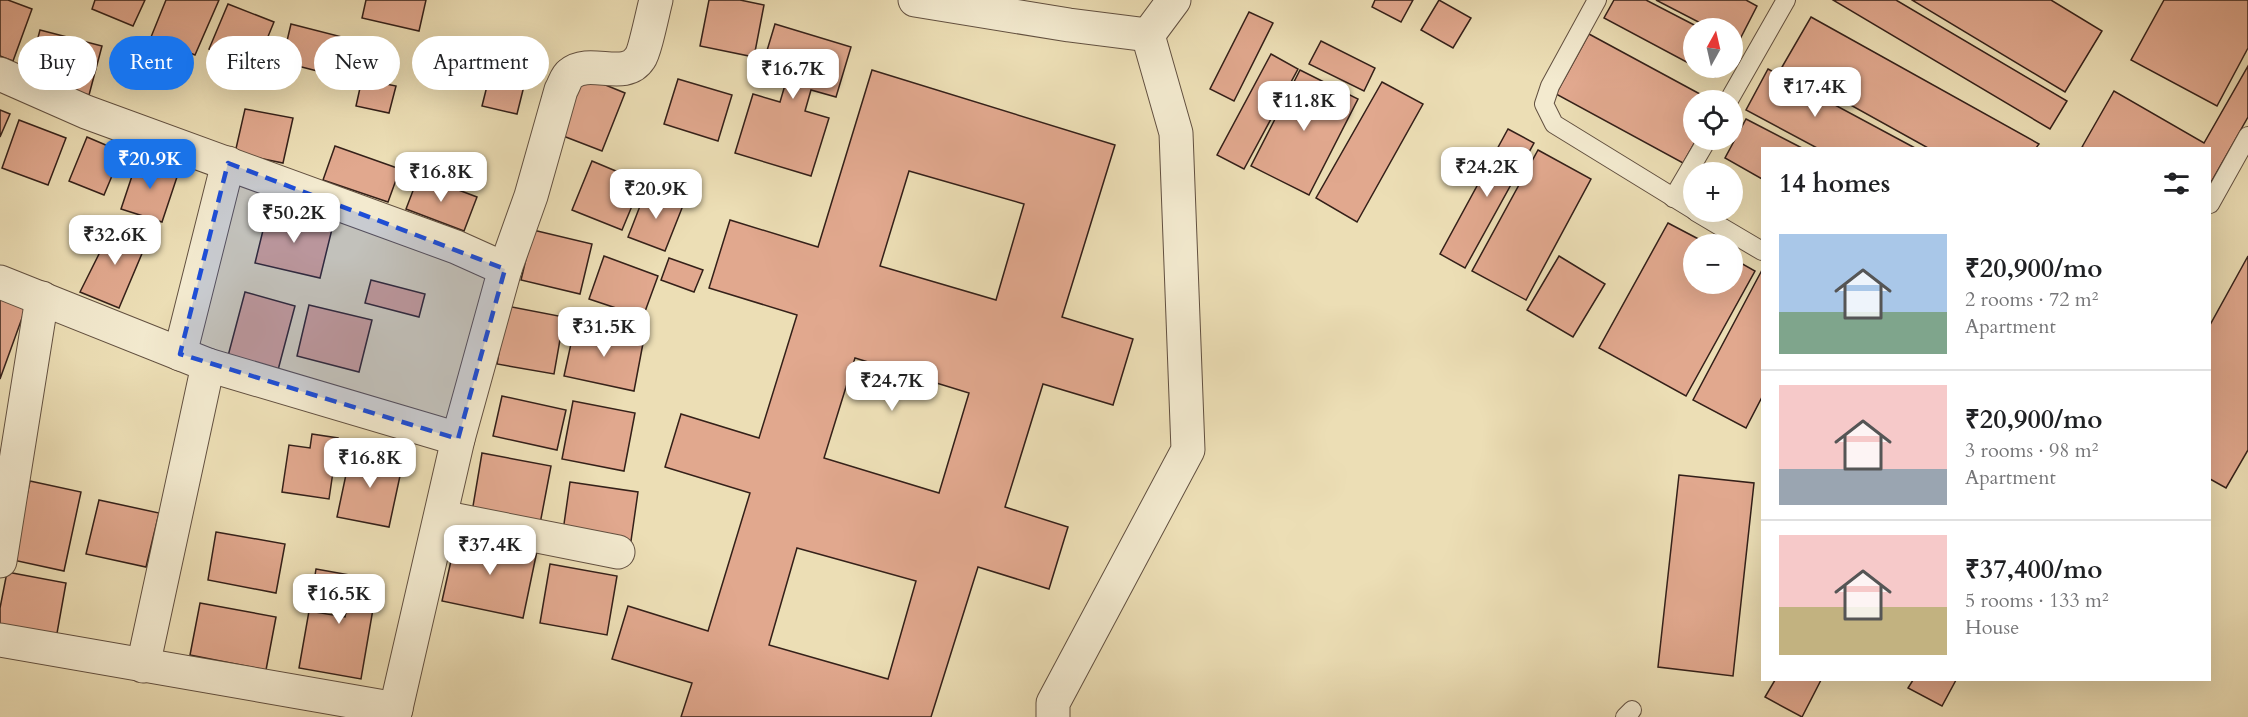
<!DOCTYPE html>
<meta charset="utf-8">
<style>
body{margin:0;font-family:Cardo,serif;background:#f2f2f2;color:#202124;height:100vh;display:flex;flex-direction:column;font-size:22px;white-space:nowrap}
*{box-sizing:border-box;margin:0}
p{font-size:20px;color:#757577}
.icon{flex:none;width:33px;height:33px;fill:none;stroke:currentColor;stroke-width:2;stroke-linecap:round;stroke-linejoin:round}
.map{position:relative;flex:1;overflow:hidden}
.details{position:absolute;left:1761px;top:147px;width:450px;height:534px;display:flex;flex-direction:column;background:#fff;border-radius:0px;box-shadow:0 6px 24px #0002}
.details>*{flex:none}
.banner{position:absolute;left:18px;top:36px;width:570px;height:54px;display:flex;gap:12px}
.needle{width:39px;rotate:8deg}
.buttons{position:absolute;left:1683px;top:18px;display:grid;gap:12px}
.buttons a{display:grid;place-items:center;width:60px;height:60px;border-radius:50%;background:#fff;box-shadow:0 6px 24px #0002;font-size:30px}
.price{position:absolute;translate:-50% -51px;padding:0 14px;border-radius:12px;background:#fff;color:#222;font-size:20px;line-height:39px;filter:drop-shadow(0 2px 3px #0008)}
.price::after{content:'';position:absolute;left:50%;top:36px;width:18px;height:14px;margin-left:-9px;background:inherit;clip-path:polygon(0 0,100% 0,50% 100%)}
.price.selected{background:#1a73e8;color:#fff}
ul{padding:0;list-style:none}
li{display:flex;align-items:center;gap:18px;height:150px;padding:0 18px}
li+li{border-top:2px solid #e0e0e0}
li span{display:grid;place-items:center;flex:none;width:168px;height:120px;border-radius:0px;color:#555}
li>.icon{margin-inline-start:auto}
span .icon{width:72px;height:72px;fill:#fffc;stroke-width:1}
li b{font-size:26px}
h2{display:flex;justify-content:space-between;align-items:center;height:72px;padding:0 18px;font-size:26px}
.pill{padding:0 21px;border-radius:27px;background:#fff;box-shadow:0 6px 24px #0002;font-size:21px;line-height:54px}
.pill.selected{background:#1a73e8;color:#fff}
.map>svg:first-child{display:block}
.building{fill:#e1a88e;stroke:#342019;stroke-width:1.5;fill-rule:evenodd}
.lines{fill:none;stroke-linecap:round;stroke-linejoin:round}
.lane-casing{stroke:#625040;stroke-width:20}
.street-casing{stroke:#625040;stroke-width:35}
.lane{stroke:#f3eacf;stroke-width:18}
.street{stroke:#f3eacf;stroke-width:33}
.marked{fill:#1d4ed8;fill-opacity:0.2;stroke:#1d4ed8;stroke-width:4.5;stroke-dasharray:12 8;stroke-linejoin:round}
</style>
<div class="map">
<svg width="2248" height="717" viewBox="0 0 2248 717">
<rect width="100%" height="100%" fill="#ecdeb5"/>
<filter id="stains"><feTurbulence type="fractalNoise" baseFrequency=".00333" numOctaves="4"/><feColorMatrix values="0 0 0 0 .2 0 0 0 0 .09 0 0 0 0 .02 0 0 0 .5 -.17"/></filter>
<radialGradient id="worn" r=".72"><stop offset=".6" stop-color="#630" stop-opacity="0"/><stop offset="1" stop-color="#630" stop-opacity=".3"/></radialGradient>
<!-- building -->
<g class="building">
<path d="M0,0H8L32,9L13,61L0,56Z"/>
<path d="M95,0H145L133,26L92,9Z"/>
<path d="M166,0H219L195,55L151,37Z"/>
<path d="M366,0H426L419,31L362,18Z"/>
<path d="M709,0H740L764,5L754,57L700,46Z"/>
<path d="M1375,0H1413L1401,22L1372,7Z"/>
<path d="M1439,0L1471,18L1453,48L1421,30Z"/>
<path d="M1614,0H1646L1700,28H1694V66L1604,18Z"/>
<path d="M1656,0H1746L1757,6L1738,43L1732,40V28H1710Z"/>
<path d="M1833,0H1896L2067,101L2050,129Z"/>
<path d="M1912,0H2051L2102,31L2065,92Z"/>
<path d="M2164,0H2248V48L2217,106L2131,60Z"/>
<path d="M228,4L274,22L255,68L209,49Z"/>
<path d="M1249,12L1273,23L1234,101L1210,89Z"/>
<path d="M1811,17L2039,144L2036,148H1928L1782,67Z"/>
<path d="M291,24L342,37L333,75L282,62Z"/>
<path d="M775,24L851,47L836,97L811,90L805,111L829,118L811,176L735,153L753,94L780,102L785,85L759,77Z"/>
<path d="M40,30L102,46L89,95L27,79Z"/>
<path d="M1589,34L1711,100H1694V140H1696L1683,163L1556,94Z"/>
<path d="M1321,41L1375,68L1364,91L1309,64Z"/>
<path d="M1271,54L1298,69L1244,169L1217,155Z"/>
<path d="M2248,66V117L2210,184V148H2085L2082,147L2114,91L2204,143Z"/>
<path d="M1697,68H1720L1715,77Z"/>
<path d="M1768,69L1915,148H1817L1746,110Z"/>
<path d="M872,70L1115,145L1062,317L1133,339L1113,405L1043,384L1005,507L1068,527L1049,589L978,567L931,717H681L692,683L612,659L628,606L708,631L750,493L665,467L681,414L759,438L797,315L709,288L730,220L818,247ZM909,171L1024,204L996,300L880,266ZM855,358L969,393L939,493L824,458ZM797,548L916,581L888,679L769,645Z"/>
<path d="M1300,70L1358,99L1309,195L1251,166Z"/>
<path d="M490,74L525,82L517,114L482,106Z"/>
<path d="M581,75L625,93L602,151L558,134Z"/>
<path d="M362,79L396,86L389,113L356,106Z"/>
<path d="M678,79L732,95L718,141L664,124Z"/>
<path d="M1382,82L1423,104L1357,222L1316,198Z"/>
<path d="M245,109L293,118L283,163L235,153Z"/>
<path d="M0,110L10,114L0,137Z"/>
<path d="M1746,119L1802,148H1762V179L1725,158Z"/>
<path d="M19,120L66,138L48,185L2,168Z"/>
<path d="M1508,129L1534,143L1465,268L1440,254Z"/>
<path d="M87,137L122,152L104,195L69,181Z"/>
<path d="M335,146L400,169L388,202L323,180Z"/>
<path d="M1538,150L1591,179L1526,300L1472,271Z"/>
<path d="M138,158L179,171L162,222L121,209Z"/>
<path d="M592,161L642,182L622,230L572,210Z"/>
<path d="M419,175L477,197L464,231L406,209Z"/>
<path d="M647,188L684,203L665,251L628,237Z"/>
<path d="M268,210L333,225L320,278L255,263Z"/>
<path d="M1668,223L1708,244H1694V284H1732V258L1755,271L1686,396L1599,348Z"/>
<path d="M113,226L149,237L119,308L80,292Z"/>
<path d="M533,230L592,244L580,294L521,280Z"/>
<path d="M604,256L658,276L643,317L589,299Z"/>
<path d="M1559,256L1605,284L1573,337L1527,310Z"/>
<path d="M2248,256V450L2226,488L2210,479V325Z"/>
<path d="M669,258L703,270L694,292L661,280Z"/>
<path d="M1762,270V397L1746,428L1693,400Z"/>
<path d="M371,280L425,294L419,317L365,303Z"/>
<path d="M245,292L295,306L278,370L228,356Z"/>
<path d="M0,298L26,307L0,379Z"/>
<path d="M309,305L372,320L359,372L297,356Z"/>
<path d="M507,306L564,317L554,374L497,364Z"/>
<path d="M575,325L644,338L634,391L564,376Z"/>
<path d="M502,396L566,410L557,450L493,436Z"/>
<path d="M573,401L635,413L624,471L562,459Z"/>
<path d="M312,434L338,438L329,499L282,492L289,445L310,448Z"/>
<path d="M351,451L403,462L389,527L337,517Z"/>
<path d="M482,453L551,466L540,524L472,512Z"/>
<path d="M1679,475L1754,483L1733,676L1658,667Z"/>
<path d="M30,481L81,492L64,571L13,560Z"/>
<path d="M570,482L638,492L631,541L563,531Z"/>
<path d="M99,500L159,513L146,567L86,554Z"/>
<path d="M216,532L285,544L276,593L208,580Z"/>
<path d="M457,534L537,551L523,618L442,601Z"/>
<path d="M550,564L617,576L607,635L540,623Z"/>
<path d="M316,569L378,580L361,679L299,668L309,611L345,617L347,607L311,601Z"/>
<path d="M7,572L66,583L56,639L0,629V608Z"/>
<path d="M200,603L276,617L266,670L190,655Z"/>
<path d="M1775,680H1821L1802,717L1765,697Z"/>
<path d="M1913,680H1956L1942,706L1908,688Z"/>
</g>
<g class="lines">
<!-- lane casing -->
<g class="lane-casing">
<g id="lane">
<path d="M1597,0L1550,86L1544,104L1554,124L1694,210"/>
<path d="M1729,100L1786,0"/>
<path d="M1673,198L1707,140"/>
<path d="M2210,204L2248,136"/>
<path d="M1696,212L1762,251"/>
<path d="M1625,717L1632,710"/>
</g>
</g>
<!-- street casing -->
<g class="street-casing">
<g id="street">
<path d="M915,0L1069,25L1148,35"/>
<path d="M1148,35L1174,0"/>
<path d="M0,74L86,112L456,247L505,269L458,439L394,717"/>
<path d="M505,269L531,196L561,90C564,85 566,77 570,74C590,57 625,82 640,58C645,51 653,11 656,0"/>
<path d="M0,282L208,365L143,666"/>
<path d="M180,354L228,163"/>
<path d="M208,365L458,439"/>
<path d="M441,517L618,552"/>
<path d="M0,561L42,298"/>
<path d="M0,640L396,709"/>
<path d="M1053,717V703L1188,450L1176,133L1148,35"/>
</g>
</g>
<!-- lane -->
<use href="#lane" class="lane"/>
<!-- street -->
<use href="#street" class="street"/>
</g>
<!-- marked area -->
<path class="marked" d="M228,163L505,269L458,439L180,354Z"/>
<rect width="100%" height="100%" filter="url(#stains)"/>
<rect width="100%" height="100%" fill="url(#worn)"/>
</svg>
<div class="buttons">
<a><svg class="needle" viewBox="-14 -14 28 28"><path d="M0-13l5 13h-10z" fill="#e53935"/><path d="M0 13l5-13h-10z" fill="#757577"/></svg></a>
<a><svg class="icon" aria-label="locate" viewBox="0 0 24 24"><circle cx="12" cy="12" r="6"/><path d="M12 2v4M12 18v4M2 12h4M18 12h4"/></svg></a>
<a>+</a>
<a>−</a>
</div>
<b class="price" style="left:793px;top:100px">₹16.7K</b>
<b class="price" style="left:1815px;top:118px">₹17.4K</b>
<b class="price" style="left:1304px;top:132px">₹11.8K</b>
<b class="price selected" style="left:150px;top:190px">₹20.9K</b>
<b class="price" style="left:1487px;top:198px">₹24.2K</b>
<b class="price" style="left:441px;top:203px">₹16.8K</b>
<b class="price" style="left:656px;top:220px">₹20.9K</b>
<b class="price" style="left:294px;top:244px">₹50.2K</b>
<b class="price" style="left:115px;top:266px">₹32.6K</b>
<b class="price" style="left:604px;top:358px">₹31.5K</b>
<b class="price" style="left:892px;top:412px">₹24.7K</b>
<b class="price" style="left:370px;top:489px">₹16.8K</b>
<b class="price" style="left:490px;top:576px">₹37.4K</b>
<b class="price" style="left:339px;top:625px">₹16.5K</b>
<div class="banner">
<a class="pill">Buy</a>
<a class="pill selected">Rent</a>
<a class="pill">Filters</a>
<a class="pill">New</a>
<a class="pill">Apartment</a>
</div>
<section class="details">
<h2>14 homes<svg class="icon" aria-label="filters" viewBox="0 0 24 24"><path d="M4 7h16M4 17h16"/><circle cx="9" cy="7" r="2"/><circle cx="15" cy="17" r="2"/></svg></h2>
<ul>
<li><span style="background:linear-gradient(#a9c7e8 65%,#7fa58c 0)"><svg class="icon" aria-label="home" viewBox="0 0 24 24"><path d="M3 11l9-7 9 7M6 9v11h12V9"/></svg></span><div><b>₹20,900/mo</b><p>2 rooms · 72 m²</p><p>Apartment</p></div></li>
<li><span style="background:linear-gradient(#f6c9c9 70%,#9aa5b1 0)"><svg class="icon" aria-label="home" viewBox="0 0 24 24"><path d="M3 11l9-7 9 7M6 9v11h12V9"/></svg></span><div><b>₹20,900/mo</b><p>3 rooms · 98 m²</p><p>Apartment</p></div></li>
<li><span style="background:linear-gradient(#f6c9c9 60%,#c2b280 0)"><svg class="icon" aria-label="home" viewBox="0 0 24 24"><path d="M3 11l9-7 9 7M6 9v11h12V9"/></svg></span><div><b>₹37,400/mo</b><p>5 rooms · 133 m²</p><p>House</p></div></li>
</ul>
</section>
</div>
